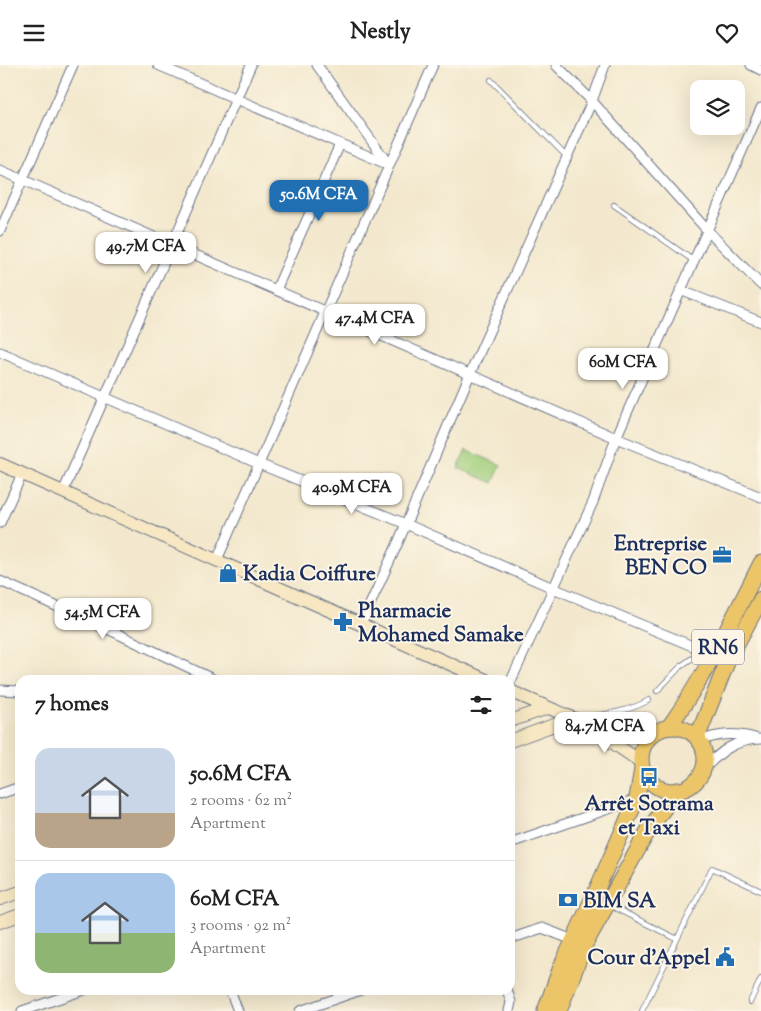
<!DOCTYPE html>
<meta charset="utf-8">
<style>
body{margin:0;font-family:"Sorts Mill Goudy",serif;background:#f6f6f6;color:#222;height:100vh;display:flex;flex-direction:column;font-size:19px;white-space:nowrap}
*{box-sizing:border-box;margin:0}
p{font-size:16px;color:#767676}
.icon{flex:none;width:28px;height:28px;fill:none;stroke:currentColor;stroke-width:2;stroke-linecap:round;stroke-linejoin:round}
.map{position:relative;flex:1;overflow:hidden}
.side{position:absolute;left:15px;top:610px;width:500px;height:320px;display:flex;flex-direction:column;background:#fff;border-radius:15px;box-shadow:0 5px 20px #0002}
.side>*{flex:none}
.fabs{position:absolute;left:690px;top:15px;display:grid;gap:10px}
.fabs a{display:grid;place-items:center;width:55px;height:55px;border-radius:10px;background:#fff;box-shadow:0 5px 20px #0002;font-size:25px}
.price{position:absolute;translate:-50% -42px;padding:0 11px;border-radius:10px;background:#fff;color:#222;font-size:16px;line-height:32px;filter:drop-shadow(0 1px 2px #0008)}
.price::after{content:'';position:absolute;left:50%;top:30px;width:15px;height:11px;margin-left:-8px;background:inherit;clip-path:polygon(0 0,100% 0,50% 100%)}
.price.active{background:#1f6fb2;color:#fff}
ul{padding:0;list-style:none}
li{display:flex;align-items:center;gap:15px;height:125px;padding:0 20px}
li+li{border-top:1px solid #e0e0e0}
li span{display:grid;place-items:center;flex:none;width:140px;height:100px;border-radius:15px;color:#555}
li>.icon{margin-inline-start:auto}
span .icon{width:60px;height:60px;fill:#fffc;stroke-width:1}
li b{font-size:21px}
h2{display:flex;justify-content:space-between;align-items:center;height:60px;padding:0 20px;font-size:21px}
header{display:flex;justify-content:space-between;align-items:center;height:65px;padding:0 20px;background:#fff;font-size:22px;font-weight:700}
.map>svg:first-child{display:block}
.green{fill:#a2cf7d;stroke:#5e7f6e}
.lines{fill:none;stroke-linecap:round;stroke-linejoin:round}
.service-casing{stroke:#677085;stroke-width:6}
.minor-casing{stroke:#677085;stroke-width:11}
.secondary-casing{stroke:#677085;stroke-width:14}
.trunk-casing{stroke:#677085;stroke-width:17}
.service{stroke:#fff;stroke-width:4.5}
.minor{stroke:#fff;stroke-width:9}
.secondary{stroke:#f7e8c3;stroke-width:12}
.trunk{stroke:#ecc569;stroke-width:15}
.labels{text-anchor:middle;stroke-width:4;stroke-linejoin:round;paint-order:stroke}
.shield{fill:#fcf5e5;stroke:#5e6a86;stroke-width:1}
.shield-label{font-size:20px;font-weight:bold;fill:#1b2f5e}
.poi-label{font-size:21px;font-weight:bold;fill:#1b2f5e;stroke:#fcf5e5;text-anchor:start}
</style>
<header><svg class="icon" aria-label="menu" viewBox="0 0 24 24"><path d="M4 6h16M4 12h16M4 18h16"/></svg>Nestly<svg class="icon" aria-label="heart" viewBox="0 0 24 24"><path d="M12 20l-8-8c-3-5 5-10 8-4 3-6 11-1 8 4z"/></svg></header>
<div class="map">
<svg width="761" height="946" viewBox="0 0 761 946">
<rect width="100%" height="100%" fill="#fcf5e5"/>
<filter id="ink" filterUnits="userSpaceOnUse"><feTurbulence type="fractalNoise" baseFrequency=".02" numOctaves="2"/><feDisplacementMap in="SourceGraphic" scale="10" xChannelSelector="R" yChannelSelector="G"/><feConvolveMatrix kernelMatrix="1 2 1 2 8 2 1 2 1" color-interpolation-filters="sRGB"/></filter>
<filter id="wash" filterUnits="userSpaceOnUse"><feTurbulence type="fractalNoise" baseFrequency=".0096" numOctaves="4" result="noise"/><feDisplacementMap in="SourceGraphic" scale="20" xChannelSelector="R" yChannelSelector="G"/><feGaussianBlur stdDeviation="1.12" result="paint"/><feColorMatrix in="noise" values="0 0 0 0 0 0 0 0 0 0 0 0 0 0 0 0 0 1.4 0 .05"/><feComposite in="paint" operator="in"/></filter>
<g filter="url(#wash)">
<rect width="100%" height="100%" fill="#f3e8cd"/>
<!-- green -->
<path class="green" d="M466,385L501,400L493,418L458,403Z"/>
</g>
<g filter="url(#ink)">
<g class="lines">
<!-- service casing -->
<g class="service-casing">
<g id="service">
<path d="M491,15L567,92"/>
<path d="M614,140L694,196"/>
<path d="M657,626L681,601L702,586"/>
<path d="M581,653C604,649 629,647 649,635"/>
<path d="M609,840L677,874"/>
<path d="M750,937L761,914"/>
<path d="M642,946L712,803L761,826"/>
</g>
</g>
<!-- minor casing -->
<g class="minor-casing">
<g id="minor">
<path d="M158,0L389,100"/>
<path d="M317,0L389,100"/>
<path d="M556,0L592,36L707,165L761,220"/>
<path d="M751,0L761,5"/>
<path d="M0,105L616,373L761,432"/>
<path d="M0,166L73,0"/>
<path d="M276,225L340,79"/>
<path d="M680,225L761,257"/>
<path d="M0,287L259,399L406,459L553,523L714,590"/>
<path d="M63,427L251,0"/>
<path d="M0,458L22,409"/>
<path d="M217,495L433,0"/>
<path d="M0,516L116,568L215,615"/>
<path d="M361,559L397,480L470,309L592,36L605,0"/>
<path d="M510,618L593,437L616,373L761,43"/>
<path d="M0,625L20,626"/>
<path d="M699,676C719,669 734,667 755,673"/>
<path d="M702,706C719,688 734,674 761,674"/>
<path d="M0,729L20,722"/>
<path d="M510,778L637,734"/>
<path d="M510,874L542,863L573,875"/>
<path d="M230,925L238,946"/>
<path d="M507,925L511,937L509,946"/>
<path d="M22,946L84,925"/>
<path d="M300,946L361,925"/>
</g>
</g>
<!-- secondary casing -->
<g class="secondary-casing">
<g id="secondary">
<path d="M0,399L486,615"/>
<path d="M510,626L584,658L641,697"/>
<path d="M510,656L548,643"/>
<path d="M587,658L642,666L658,665"/>
<path d="M510,676L573,653"/>
<path d="M0,834L20,827"/>
<path d="M0,857L20,850"/>
</g>
</g>
<!-- trunk casing -->
<g class="trunk-casing">
<g id="trunk">
<path d="M669,662C705,611 733,554 761,498"/>
<circle cx="673" cy="694" r="32"/>
<path d="M697,673L728,595L761,534"/>
<path d="M545,946L561,902L597,824L637,733L642,704"/>
<path d="M559,946L584,881L648,766L677,725"/>
</g>
</g>
<!-- service -->
<use href="#service" class="service"/>
<!-- minor -->
<use href="#minor" class="minor"/>
<!-- secondary -->
<use href="#secondary" class="secondary"/>
<!-- trunk -->
<use href="#trunk" class="trunk"/>
</g>
</g>
<!-- icons -->
<defs>
<g id="office-bare" transform="scale(1.5)"><path d="M-6-3h4V-5.5h4V-3h4V5H-6ZM-1-4.5V-3h2v-1.5ZM-6 0V1H6V0Z" fill="#1f6fb2" stroke="#fcf5e5" stroke-width="2.5" paint-order="stroke"/></g>
<g id="shop-bare" transform="scale(1.5)"><path d="M-5-2.5h2.3a2.7 3.5 0 0 1 5.4 0H5L5.5 6h-11ZM-1.5-2.5h3a1.5 2.3 0 0 0-3 0Z" fill="#1f6fb2" stroke="#fcf5e5" stroke-width="2.5" paint-order="stroke"/></g>
<g id="pharmacy-bare" transform="scale(1.5)"><path d="M-2-6h4v4h4v4h-4v4h-4v-4h-4v-4h4Z" fill="#1f6fb2" stroke="#fcf5e5" stroke-width="2.5" paint-order="stroke"/></g>
<g id="bus-bare" transform="scale(1.5)"><path d="M-5-6H5V4H4V6H2V4H-2V6H-4V4H-5ZM-3.5-4V0h7V-4ZM-3.5 1.2v1.5H-2V1.2ZM2 1.2v1.5H3.5V1.2Z" fill="#1f6fb2" stroke="#fcf5e5" stroke-width="2.5" paint-order="stroke"/></g>
<g id="bank-bare" transform="scale(1.5)"><path d="M-6-4H6V4H-6ZM0-2.3a2.3 2.3 0 1 0 0 4.6a2.3 2.3 0 1 0 0-4.6Z" fill="#1f6fb2" stroke="#fcf5e5" stroke-width="2.5" paint-order="stroke"/></g>
<g id="civic-bare" transform="scale(1.5)"><path d="M-.6-6.5H3V-4.5H.6V-3L4-1V1h2V6H-6V1h2V-1L-.6-3ZM-1.2 2.5V6h2.4V2.5Z" fill="#1f6fb2" stroke="#fcf5e5" stroke-width="2.5" paint-order="stroke"/></g>
</defs>
<g fill-rule="evenodd">
<use href="#office-bare" x="722" y="490"/>
<use href="#shop-bare" x="228" y="508"/>
<use href="#pharmacy-bare" x="343" y="557"/>
<use href="#bus-bare" x="649" y="712"/>
<use href="#bank-bare" x="568" y="835"/>
<use href="#civic-bare" x="725" y="892"/>
</g>
<g class="labels">
<!-- shield labels -->
<rect class="shield" x="692" y="564.5" width="52" height="35" rx="4"/>
<g class="shield-label">
<text x="718" y="589">RN6</text>
</g>
<!-- poi labels -->
<g class="poi-label">
<text x="707" y="485" text-anchor="end">Entreprise<tspan x="707" dy="24">BEN CO</tspan></text>
<text x="243" y="515">Kadia Coiffure</text>
<text x="358" y="552">Pharmacie<tspan x="358" dy="24">Mohamed Samake</tspan></text>
<text x="649" y="745" text-anchor="middle">Arrêt Sotrama<tspan x="649" dy="24">et Taxi</tspan></text>
<text x="583" y="842">BIM SA</text>
<text x="710" y="899" text-anchor="end">Cour d'Appel</text>
</g>
</g>
</svg>
<div class="fabs">
<a><svg class="icon" aria-label="layers" viewBox="0 0 24 24"><path d="M12 4l9 5-9 5-9-5zM3 14l9 5 9-5"/></svg></a>
</div>
<b class="price active" style="left:319px;top:157px">50.6M CFA</b>
<b class="price" style="left:146px;top:209px">49.7M CFA</b>
<b class="price" style="left:375px;top:281px">47.4M CFA</b>
<b class="price" style="left:623px;top:325px">60M CFA</b>
<b class="price" style="left:352px;top:450px">40.9M CFA</b>
<b class="price" style="left:103px;top:575px">54.5M CFA</b>
<b class="price" style="left:605px;top:689px">84.7M CFA</b>
<section class="side">
<h2>7 homes<svg class="icon" aria-label="filters" viewBox="0 0 24 24"><path d="M4 7h16M4 17h16"/><circle cx="9" cy="7" r="2"/><circle cx="15" cy="17" r="2"/></svg></h2>
<ul>
<li><span style="background:linear-gradient(#c9d6e8 65%,#b9a48a 0)"><svg class="icon" aria-label="home" viewBox="0 0 24 24"><path d="M3 11l9-7 9 7M6 9v11h12V9"/></svg></span><div><b>50.6M CFA</b><p>2 rooms · 62 m²</p><p>Apartment</p></div></li>
<li><span style="background:linear-gradient(#a9c7e8 60%,#8fb573 0)"><svg class="icon" aria-label="home" viewBox="0 0 24 24"><path d="M3 11l9-7 9 7M6 9v11h12V9"/></svg></span><div><b>60M CFA</b><p>3 rooms · 92 m²</p><p>Apartment</p></div></li>
</ul>
</section>
</div>
